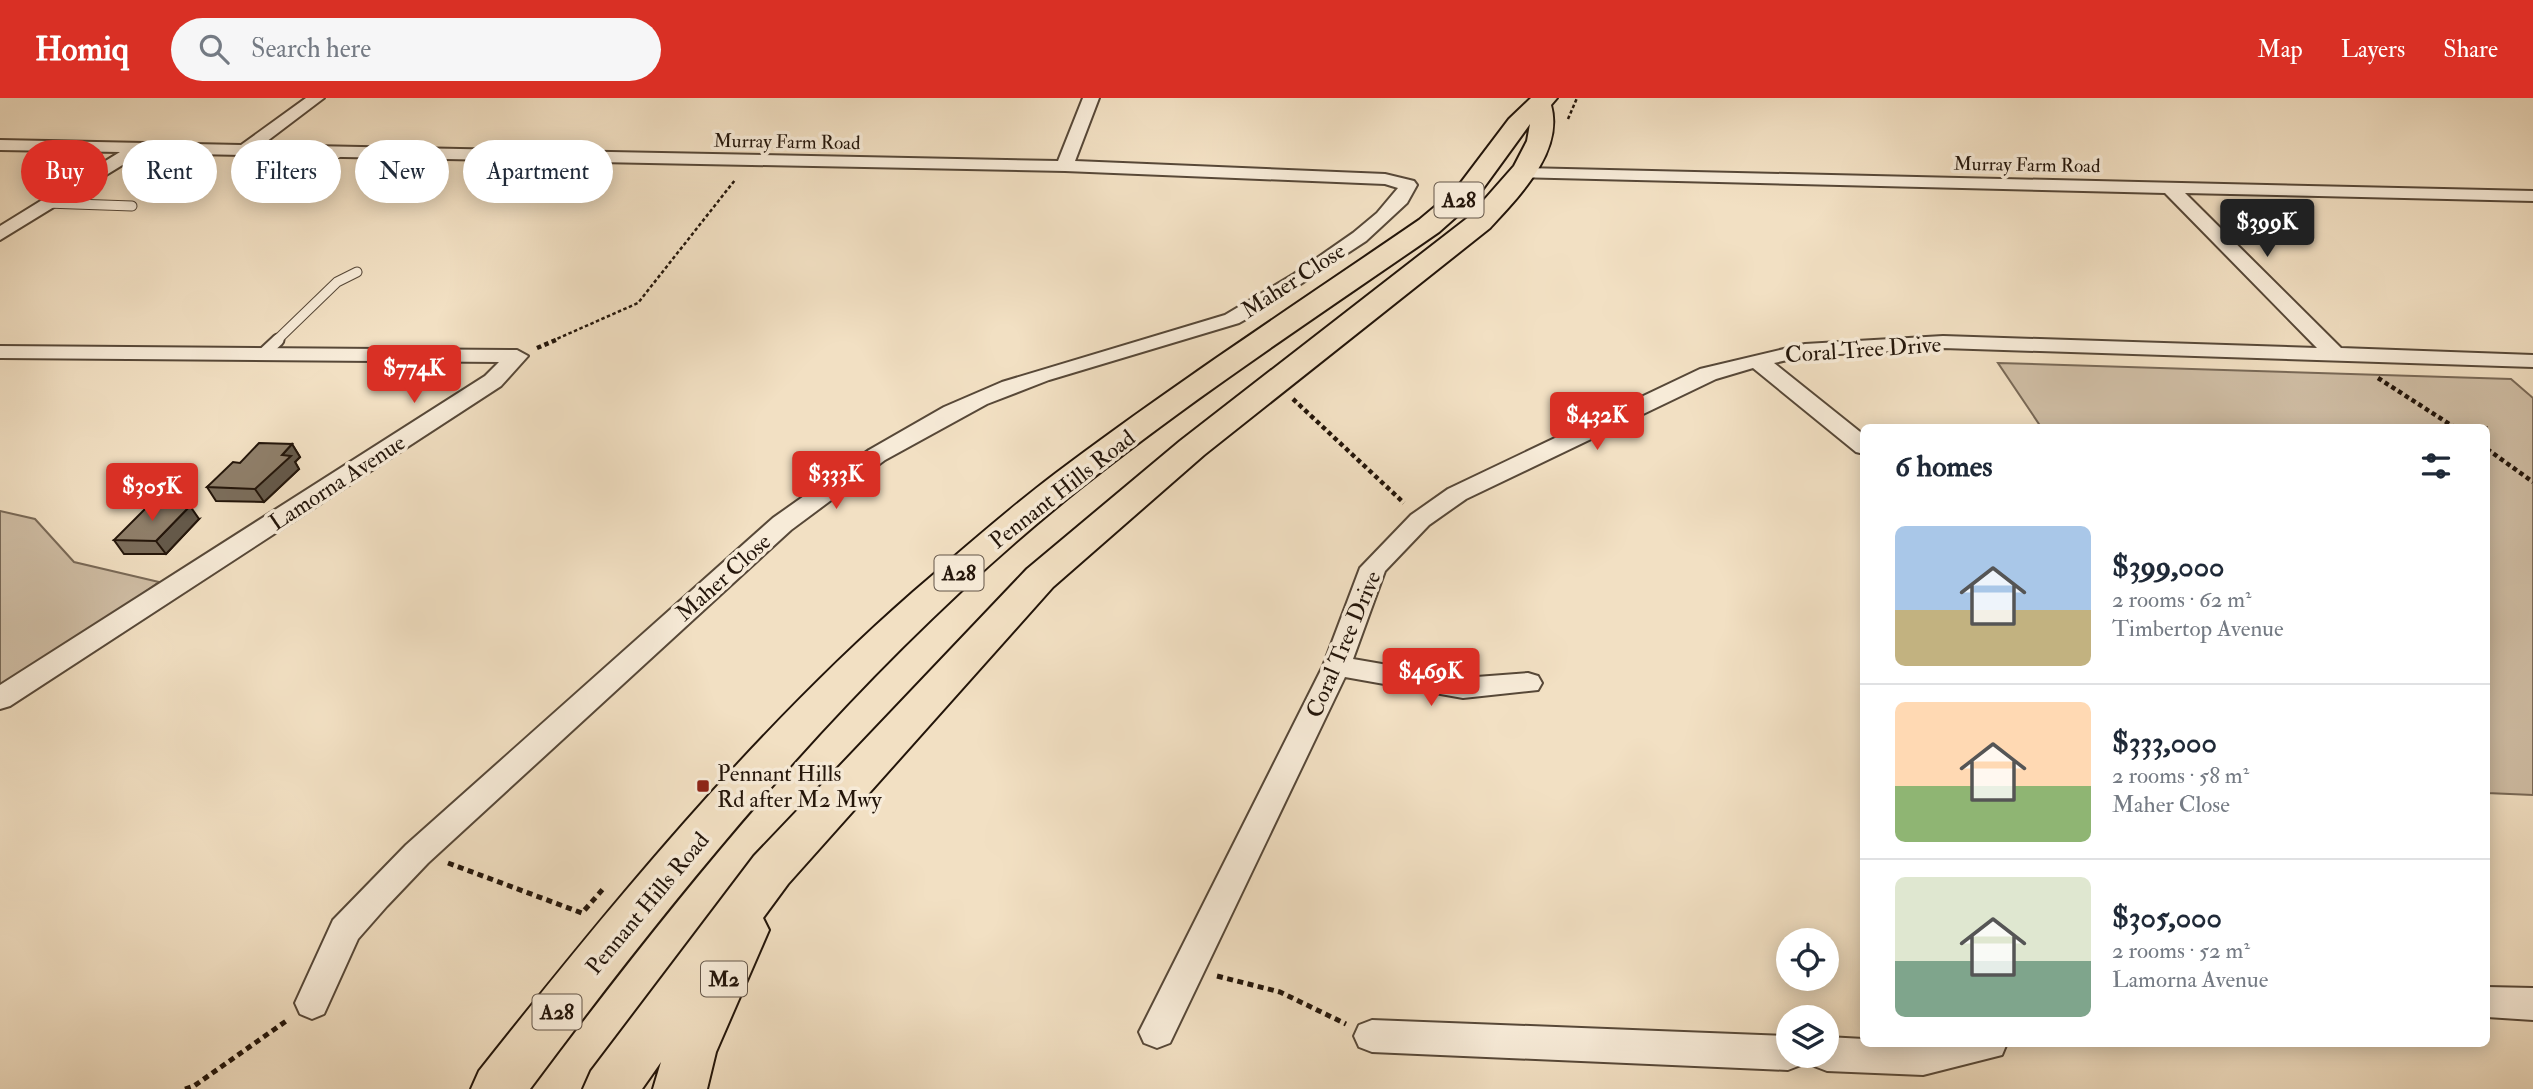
<!DOCTYPE html>
<meta charset="utf-8">
<style>
body{margin:0;font-family:"IM FELL Double Pica",serif;background:#f6f6f7;color:#1f2937;height:100vh;display:flex;flex-direction:column;font-size:26px;white-space:nowrap}
*{box-sizing:border-box;margin:0}
p{font-size:23px;color:#747a83}
.icon{flex:none;width:38px;height:38px;fill:none;stroke:currentColor;stroke-width:2;stroke-linecap:round;stroke-linejoin:round}
.map{position:relative;flex:1;overflow:hidden}
.sheet{position:absolute;left:1860px;top:326px;width:630px;height:623px;display:flex;flex-direction:column;background:#fff;border-radius:10px;box-shadow:0 4px 18px #0003}
.sheet>*{flex:none}
.hud{position:absolute;left:21px;top:42px;width:665px;height:63px;display:flex;gap:14px}
.buttons{position:absolute;left:1776px;top:830px;display:grid;gap:14px}
.buttons a{display:grid;place-items:center;width:63px;height:63px;border-radius:50%;background:#fff;box-shadow:0 4px 18px #0003;font-size:35px}
.price{position:absolute;translate:-50% -60px;padding:0 16px;border-radius:7px;background:#d93025;color:#fff;font-size:23px;line-height:46px;filter:drop-shadow(0 2px 4px #0008)}
.price::after{content:'';position:absolute;left:50%;top:42px;width:21px;height:16px;margin-left:-10px;background:inherit;clip-path:polygon(0 0,100% 0,50% 100%)}
.price.current{background:#222;color:#fff}
ul{padding:0;list-style:none}
li{display:flex;align-items:center;gap:21px;height:175px;padding:0 35px}
li+li{border-top:2px solid #e0e1e3}
li span{display:grid;place-items:center;flex:none;width:196px;height:140px;border-radius:10px;color:#555}
li>.icon{margin-inline-start:auto}
span .icon{width:84px;height:84px;fill:#fffc;stroke-width:1}
li b{font-size:30px}
h2{display:flex;justify-content:space-between;align-items:center;height:84px;padding:0 35px;font-size:30px}
.tag{padding:0 24px;border-radius:32px;background:#fff;box-shadow:0 4px 18px #0003;font-size:24px;line-height:63px}
.tag.current{background:#d93025;color:#fff}
header{display:flex;align-items:center;gap:42px;box-sizing:border-box;height:98px;padding:0 35px;background:#d93025;color:#fff}
header strong{font-size:33px}
nav{display:flex;gap:38px;margin-inline-start:auto;font-size:24px}
.search{width:490px;height:63px;background:#f6f6f7;display:flex;align-items:center;gap:18px;box-sizing:border-box;padding:0 24px;border-radius:38px;color:#747a83;font-size:26px}
.map>svg:first-child{display:block}
.green{fill:#cfbda4;stroke:#796957;stroke-width:2}
.lines{fill:none;stroke-linecap:round;stroke-linejoin:round}
.lane-far1-casing{stroke:#574838;stroke-width:11}
.lane-casing{stroke:#574838;stroke-width:15}
.street-casing{stroke:#574838;stroke-width:4}
.highway-casing{stroke:#23150a;stroke-width:4}
.path-far2{stroke:#23150a;stroke-width:2.5;stroke-dasharray:3.5 2.5;stroke-linecap:butt}
.path-far1{stroke:#23150a;stroke-width:4.5;stroke-dasharray:4.5 3.5;stroke-linecap:butt}
.path{stroke:#23150a;stroke-width:5;stroke-dasharray:6 4.5;stroke-linecap:butt}
.lane-far1{stroke:#f7ebd8;stroke-width:9}
.lane{stroke:#f7ebd8;stroke-width:11}
.street{fill:#f7ebd8;fill-rule:evenodd}
.highway{fill:#f2e0c3;fill-rule:evenodd}
.wall{fill:#7b6d5b;stroke:#23150a;stroke-width:2}
.shaded-wall{fill:#64594a;stroke:#23150a;stroke-width:2}
.building{fill:#8f7f6a;stroke:#23150a;stroke-width:2}
.poi-dot{fill:#8f2418;stroke:#f7ebd8;stroke-width:2.5}
.labels{text-anchor:middle;stroke-width:7;stroke-linejoin:round;paint-order:stroke}
.far-street-label{font-size:19px;fill:#23150a;stroke:#f7ebd8}
.shield{fill:#f7ebd8;stroke:#635548;stroke-width:2}
.shield-label{font-size:21px;font-weight:bold;fill:#23150a}
.street-label{font-size:23px;fill:#23150a;stroke:#f7ebd8}
.poi-label{font-size:23px;fill:#23150a;stroke:#f7ebd8;text-anchor:start}
</style>
<header>
<strong>Homiq</strong>
<div class="search"><svg class="icon" aria-label="search" viewBox="0 0 24 24"><circle cx="10" cy="10" r="6"/><path d="M15 15l6 6"/></svg>Search here</div>
<nav><a>Map</a><a>Layers</a><a>Share</a></nav>
</header>
<div class="map">
<svg width="2533" height="991" viewBox="0 0 2533 991">
<rect width="100%" height="100%" fill="#f2e0c3"/>
<filter id="stains"><feTurbulence type="fractalNoise" baseFrequency=".00286" numOctaves="4"/><feColorMatrix values="0 0 0 0 .2 0 0 0 0 .09 0 0 0 0 .02 0 0 0 .5 -.17"/></filter>
<radialGradient id="worn" r=".72"><stop offset=".6" stop-color="#630" stop-opacity="0"/><stop offset="1" stop-color="#630" stop-opacity=".3"/></radialGradient>
<!-- green -->
<g class="green">
<path d="M1998,265L2511,281L2533,300V697L2487,695V329H2041Z"/>
<path d="M0,413L35,421L74,464L159,484L68,549L0,591Z"/>
</g>
<g class="lines">
<!-- lane-far1 casing -->
<g class="lane-far1-casing">
<g id="lane-far1">
<path d="M254,97L277,93L338,55"/>
<path d="M46,105L132,108"/>
<path d="M276,243L337,184L357,174"/>
</g>
</g>
<!-- lane casing -->
<g class="lane-casing">
<path id="lane" d="M263,256L278,242"/>
</g>
<!-- street casing -->
<g class="street-casing">
<g id="street">
<path d="M306,0H324L262,47L1058,63L1083,0H1099L1075,63L1385,76L1414,83L1417,87L1407,105L1366,143L1255,216L1239,225L1049,282L987,306L885,362L791,432L428,765L387,808L358,841L324,916L312,921L300,916L295,905L333,822L406,747L773,420L869,352L944,309L1002,284L1225,217L1294,176L1353,135L1377,115L1398,90L1385,86L1065,73L142,55L0,142V128L120,54L0,52V42L241,47Z"/>
<path d="M1521,70L2533,93V103L2185,95L2341,250L2533,257V269L1943,250L1805,258L1774,265L1864,337V356L1856,354L1753,270L1716,281L1466,401L1429,427L1385,473L1353,561L1463,580L1528,575L1538,578L1542,585L1538,592L1463,600L1345,579L1170,945L1157,950L1144,945L1139,934L1323,568L1360,470L1411,417L1448,391L1700,271L1805,246L1943,238L2317,250L2165,95L1515,79L1512,75Z"/>
<path d="M0,248L517,252L528,258L501,288L10,608L0,611V587L485,278L499,264L0,260Z"/>
<path d="M2487,889L2533,890V922L2487,919Z"/>
<path d="M1372,922L1788,938V957H1805L1801,967L1788,972L1372,954L1359,949L1354,938L1359,927Z"/>
<path d="M1827,939L1864,941V945H2007L2002,957L1923,977L1827,973L1814,968L1810,957H1827Z"/>
</g>
</g>
<!-- highway casing -->
<g class="highway-casing">
<path id="highway" d="M1531,0H1557L1551,7C1564,54 1519,98 1490,130L1204,357L1053,489L788,786L763,820L769,832L716,954L707,991H653L661,964L642,991H583L591,973L754,758L1027,471L1180,343L1470,118L1514,68L1527,43L1530,26L1474,103L1439,134C1318,218 1194,299 1079,391C866,562 692,773 530,991H471L479,973C612,805 751,636 913,494C960,454 1007,412 1056,375C1174,286 1298,205 1419,122L1456,91L1509,21Z"/>
</g>
<!-- path-far2 -->
<g class="path-far2">
<path d="M1568,21L1577,0"/>
<path d="M552,243L638,205L735,82"/>
</g>
<!-- path-far1 -->
<g class="path-far1">
<path d="M537,250L556,242"/>
<path d="M2378,280L2454,329"/>
<path d="M1293,301L1404,405"/>
<path d="M2487,351L2533,384"/>
</g>
<!-- path -->
<g class="path">
<path d="M448,765L582,815L603,791"/>
<path d="M1217,878L1280,894L1346,926"/>
<path d="M185,991L194,988L289,921"/>
</g>
<!-- lane-far1 -->
<use href="#lane-far1" class="lane-far1"/>
<!-- lane -->
<use href="#lane" class="lane"/>
<!-- street -->
<use href="#street" class="street"/>
<!-- highway -->
<use href="#highway" class="highway"/>
</g>
<!-- wall -->
<g class="wall">
<path d="M292,346L300,359L295,364L299,371L264,404L216,403L207,389L240,365Z"/>
<path d="M199,421L166,456H124L114,442Z"/>
</g>
<!-- shaded-wall -->
<g class="shaded-wall">
<path d="M292,346L300,359L295,364L299,371L264,404L255,391L282,357Z"/>
<path d="M190,408L199,421L166,456L156,443Z"/>
</g>
<!-- building -->
<g class="building">
<path d="M259,345L292,346L282,357L291,358L255,391L207,389L233,364L240,365Z"/>
<path d="M149,407L190,408L156,443L114,442Z"/>
</g>
<!-- markers -->
<rect class="poi-dot" x="696" y="681" width="14" height="14" rx="3.5"/>
<g class="labels">
<!-- far-street labels -->
<g class="far-street-label">
<text transform="translate(787 43) rotate(1)" y="7">Murray Farm Road</text>
<text transform="translate(2027 66) rotate(1)" y="7">Murray Farm Road</text>
</g>
<!-- shield labels -->
<g class="shield">
<rect x="1434.5" y="84.5" width="49" height="35" rx="5"/>
<rect x="934.5" y="457.5" width="49" height="35" rx="5"/>
<rect x="701" y="863.5" width="46" height="35" rx="5"/>
<rect x="532.5" y="896.5" width="49" height="35" rx="5"/>
</g>
<g class="shield-label">
<text x="1459" y="109">A28</text>
<text x="959" y="482">A28</text>
<text x="724" y="888">M2</text>
<text x="557" y="921">A28</text>
</g>
<!-- street labels -->
<g class="street-label">
<text transform="translate(1293 182) rotate(-33)" y="8">Maher Close</text>
<text transform="translate(1863 251) rotate(-4)" y="8">Coral Tree Drive</text>
<text transform="translate(337 384) rotate(-33)" y="8">Lamorna Avenue</text>
<text transform="translate(1062 391) rotate(-38)" y="8">Pennant Hills Road</text>
<text transform="translate(723 479) rotate(-42)" y="8">Maher Close</text>
<text transform="translate(1343 546) rotate(-67)" y="8">Coral Tree Drive</text>
<text transform="translate(647 805) rotate(-50)" y="8">Pennant Hills Road</text>
</g>
<!-- poi labels -->
<g class="poi-label">
<text x="717" y="683">Pennant Hills<tspan x="717" dy="26">Rd after M2 Mwy</tspan></text>
</g>
</g>
<rect width="100%" height="100%" filter="url(#stains)"/>
<rect width="100%" height="100%" fill="url(#worn)"/>
</svg>
<div class="buttons">
<a><svg class="icon" aria-label="locate" viewBox="0 0 24 24"><circle cx="12" cy="12" r="6"/><path d="M12 2v4M12 18v4M2 12h4M18 12h4"/></svg></a>
<a><svg class="icon" aria-label="layers" viewBox="0 0 24 24"><path d="M12 4l9 5-9 5-9-5zM3 14l9 5 9-5"/></svg></a>
</div>
<b class="price current" style="left:2267px;top:161px">$399K</b>
<b class="price" style="left:414px;top:307px">$774K</b>
<b class="price" style="left:1597px;top:354px">$432K</b>
<b class="price" style="left:836px;top:413px">$333K</b>
<b class="price" style="left:152px;top:425px">$305K</b>
<b class="price" style="left:1431px;top:610px">$469K</b>
<div class="hud">
<a class="tag current">Buy</a>
<a class="tag">Rent</a>
<a class="tag">Filters</a>
<a class="tag">New</a>
<a class="tag">Apartment</a>
</div>
<section class="sheet">
<h2>6 homes<svg class="icon" aria-label="filters" viewBox="0 0 24 24"><path d="M4 7h16M4 17h16"/><circle cx="9" cy="7" r="2"/><circle cx="15" cy="17" r="2"/></svg></h2>
<ul>
<li><span style="background:linear-gradient(#a9c7e8 60%,#c2b280 0)"><svg class="icon" aria-label="home" viewBox="0 0 24 24"><path d="M3 11l9-7 9 7M6 9v11h12V9"/></svg></span><div><b>$399,000</b><p>2 rooms · 62 m²</p><p>Timbertop Avenue</p></div></li>
<li><span style="background:linear-gradient(#ffd9b3 60%,#8fb573 0)"><svg class="icon" aria-label="home" viewBox="0 0 24 24"><path d="M3 11l9-7 9 7M6 9v11h12V9"/></svg></span><div><b>$333,000</b><p>2 rooms · 58 m²</p><p>Maher Close</p></div></li>
<li><span style="background:linear-gradient(#dfe7d0 60%,#7fa58c 0)"><svg class="icon" aria-label="home" viewBox="0 0 24 24"><path d="M3 11l9-7 9 7M6 9v11h12V9"/></svg></span><div><b>$305,000</b><p>2 rooms · 52 m²</p><p>Lamorna Avenue</p></div></li>
</ul>
</section>
</div>
